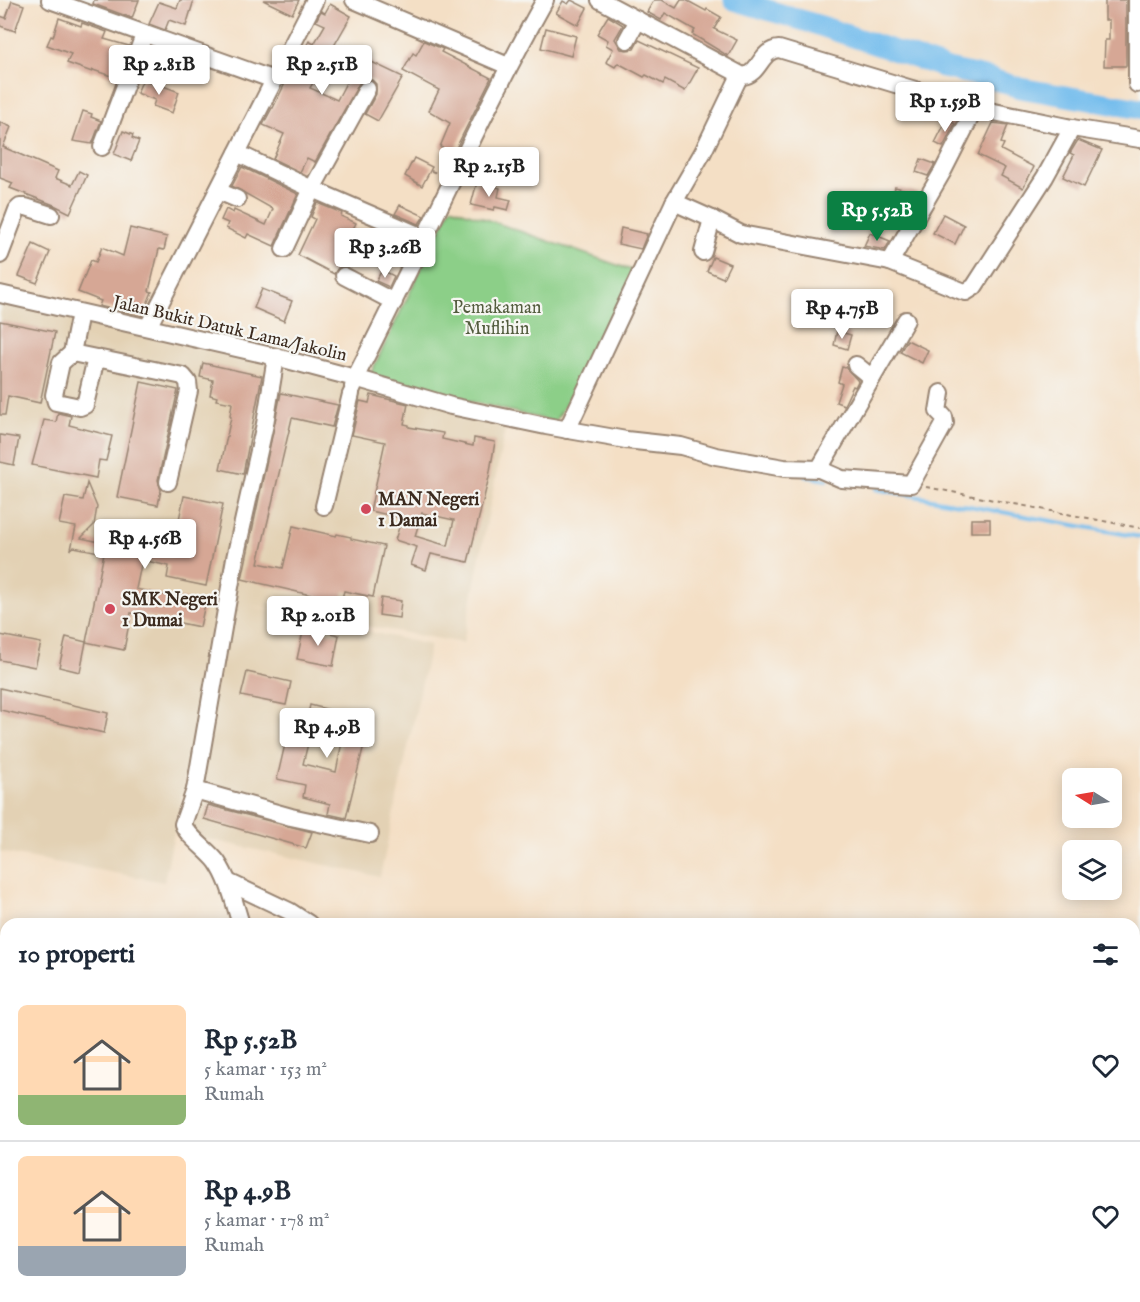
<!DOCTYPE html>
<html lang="id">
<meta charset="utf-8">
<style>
body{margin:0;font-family:"IM FELL English",serif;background:#f6f6f7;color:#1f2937;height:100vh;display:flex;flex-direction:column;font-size:22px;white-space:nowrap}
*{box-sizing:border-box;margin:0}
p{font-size:20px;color:#747a83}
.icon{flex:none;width:33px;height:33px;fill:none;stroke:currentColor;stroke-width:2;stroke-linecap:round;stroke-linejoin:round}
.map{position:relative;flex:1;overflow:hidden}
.drawer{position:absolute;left:0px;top:918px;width:1140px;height:384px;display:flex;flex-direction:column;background:#fff;border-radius:18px 18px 0 0;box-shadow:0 3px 15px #0003}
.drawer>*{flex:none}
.needle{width:39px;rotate:281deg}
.fabs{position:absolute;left:1062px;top:768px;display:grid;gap:12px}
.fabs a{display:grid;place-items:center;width:60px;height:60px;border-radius:9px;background:#fff;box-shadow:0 3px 15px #0003;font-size:30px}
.price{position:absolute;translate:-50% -51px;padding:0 14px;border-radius:6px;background:#fff;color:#222;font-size:20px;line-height:39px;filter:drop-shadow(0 2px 3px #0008)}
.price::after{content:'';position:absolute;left:50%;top:36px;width:18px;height:14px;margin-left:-9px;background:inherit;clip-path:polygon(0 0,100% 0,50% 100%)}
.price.selected{background:#0b8043;color:#fff}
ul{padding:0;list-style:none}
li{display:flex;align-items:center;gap:18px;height:150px;padding:0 18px}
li+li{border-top:2px solid #e0e1e3}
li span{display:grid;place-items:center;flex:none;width:168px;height:120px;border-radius:9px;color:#555}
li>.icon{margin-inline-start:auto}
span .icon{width:72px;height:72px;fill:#fffc;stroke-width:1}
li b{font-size:26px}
h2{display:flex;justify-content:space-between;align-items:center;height:72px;padding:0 18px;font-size:26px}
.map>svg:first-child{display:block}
.built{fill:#e3d1b4}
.green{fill:#8ccf88;stroke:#647c53;stroke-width:1.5}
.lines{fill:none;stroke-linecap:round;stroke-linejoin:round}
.stream{stroke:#75bded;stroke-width:4}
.river{stroke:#75bded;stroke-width:21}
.building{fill:#d6a795;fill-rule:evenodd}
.minor-casing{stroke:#988472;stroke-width:20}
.path{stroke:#988472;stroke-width:2;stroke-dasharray:4.5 4.5;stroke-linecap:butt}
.minor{stroke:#fff;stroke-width:16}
.poi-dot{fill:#d1495b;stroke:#f6f6f2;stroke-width:2}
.labels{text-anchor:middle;stroke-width:4.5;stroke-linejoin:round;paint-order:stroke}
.park-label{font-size:18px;fill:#535c3e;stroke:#f6f6f2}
.street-label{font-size:18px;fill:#3b2a1e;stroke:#f6f6f2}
.poi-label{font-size:18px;font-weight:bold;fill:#3b2a1e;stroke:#f6f6f2;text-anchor:start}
</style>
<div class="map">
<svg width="1140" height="1302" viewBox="0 0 1140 1302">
<rect width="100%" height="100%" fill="#f6f6f2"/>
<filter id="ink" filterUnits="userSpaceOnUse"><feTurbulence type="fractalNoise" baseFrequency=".0167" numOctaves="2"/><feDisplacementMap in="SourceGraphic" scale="12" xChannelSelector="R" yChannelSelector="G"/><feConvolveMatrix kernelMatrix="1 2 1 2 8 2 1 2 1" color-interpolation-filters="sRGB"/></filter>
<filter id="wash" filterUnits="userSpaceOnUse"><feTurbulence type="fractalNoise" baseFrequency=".008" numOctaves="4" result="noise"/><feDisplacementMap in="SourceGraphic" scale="24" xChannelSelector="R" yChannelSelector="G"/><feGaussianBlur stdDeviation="1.35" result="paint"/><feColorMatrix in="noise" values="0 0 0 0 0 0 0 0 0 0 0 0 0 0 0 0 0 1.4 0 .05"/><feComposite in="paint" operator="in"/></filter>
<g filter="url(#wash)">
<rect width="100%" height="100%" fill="#f4dfc5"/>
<!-- built -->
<g class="built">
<path d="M0,303L507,419L463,643L248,605L430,645L380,877L180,833L260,416L164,882L0,852Z"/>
<path d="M0,1121H6V1296H153V1302H0Z"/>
</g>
<!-- green -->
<path class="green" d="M451,207L637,272L602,346L555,422L369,377Z"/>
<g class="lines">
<!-- stream -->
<g class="stream">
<path d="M805,476L827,480"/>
<path d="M876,489L1140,537"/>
</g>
<!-- river -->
<path class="river" d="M734,0L818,25L948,69L989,78L1020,88L1140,109"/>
</g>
<g id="blocks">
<!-- building -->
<g class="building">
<path d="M94,0H139L132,18L93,4Z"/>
<path d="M180,0H194L186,26L169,20L165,30L149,24L159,2L177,8Z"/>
<path d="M263,0H299L292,14Z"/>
<path d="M571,0L587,8L578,25L556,13L563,1L568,4Z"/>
<path d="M654,0H662L676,8L681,0H686L706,11L707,9L721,17L714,29L737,40L728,56L692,34L695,30L665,13L661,20L647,12Z"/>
<path d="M1105,0H1126V66H1104L1105,40H1109V20H1105Z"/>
<path d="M12,1L24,5L15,31L0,26V16L6,18Z"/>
<path d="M330,4L351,16L310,88L337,100L349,77L346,76L357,55L403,77L378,121L365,114L376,94V84L372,80H361L315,162L307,158L300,172L273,159L284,134L263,125L272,108H273L295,63L297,64L309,41L314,44L325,25L316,21L321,11L325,13Z"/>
<path d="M608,16L623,25L615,39L621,49L627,50L634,49L639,40L698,68L685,91L665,80L663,84L646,75L644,77L618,63L615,67L606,62L613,49L606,45L608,40L597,34Z"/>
<path d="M59,18L81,26L82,23L107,32L104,39L129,46L117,78L93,70L92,72L67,63L71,54L47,45L51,36L53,37Z"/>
<path d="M546,28L576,36L571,56L541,48Z"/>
<path d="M424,41L443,49L441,52L491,78L454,152L440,147L450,123L429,111L439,90L403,71L413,53L416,55Z"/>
<path d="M143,79L162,88L163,86L179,92L172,113L153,106L155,100L137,93Z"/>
<path d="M83,111L92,114L91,117L101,121L92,144L73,141Z"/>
<path d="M947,119L955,124L943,147L935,143Z"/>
<path d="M0,122L11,127L3,147L58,171L55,178L72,185L79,171L87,175L70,213L54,205L10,188L13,183L0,178Z"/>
<path d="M993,123L1008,125L1001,143L1004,144L1001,150L1034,167L1023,188L1001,176L1005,168L978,155Z"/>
<path d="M123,131L133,135L132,138L139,141L131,161L114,154Z"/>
<path d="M1078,140L1102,150L1084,187L1063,177L1074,155L1070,153Z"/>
<path d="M414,158L432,167L422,186L405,176Z"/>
<path d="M921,159L935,164L928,176L916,172Z"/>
<path d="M242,167L298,194L274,246L248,234L246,238L226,228L228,223L221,220L226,209L233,213L234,210L266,225L273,209L232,186Z"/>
<path d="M477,182L500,188L498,197L511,200L508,210L495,207L494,210L471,205Z"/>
<path d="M895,187L918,193L909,209L905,208L901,222L887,219Z"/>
<path d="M317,203L342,213L341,216L356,223L352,231L361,235L345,266L338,268L334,274L298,255L315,219L311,217Z"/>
<path d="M400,205L424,216L419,224L395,214Z"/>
<path d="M943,214L964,225L955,244L933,233Z"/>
<path d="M130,228L167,237L164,250L159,249L149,291L152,292L142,316L99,306L101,301L78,292L91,260L96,262L102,247L123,256Z"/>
<path d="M621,228L647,234L641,249L618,244Z"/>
<path d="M387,233L410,243L408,248L385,237Z"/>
<path d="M870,233L890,241L885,250L864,246Z"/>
<path d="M33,244L50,252L37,283L19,276Z"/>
<path d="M713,257L730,264L723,278L707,271Z"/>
<path d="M382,270L394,276L389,287L376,281Z"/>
<path d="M262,289L292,301L284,321L254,308Z"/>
<path d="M0,321L55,332L40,403L8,396L5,415H0Z"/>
<path d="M837,331L851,335L847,349L834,345Z"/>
<path d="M907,340L928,350L922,363L900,352Z"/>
<path d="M203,363L262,376L243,474L220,469L231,417L230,416L232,403L216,400L217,397L210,395L213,380L200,377Z"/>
<path d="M842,367L846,368L858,381L855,387L853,386L844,405L836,402L842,384L838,382Z"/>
<path d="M141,382L178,390L158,480L161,490L158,505L117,497Z"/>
<path d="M281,393L338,405L332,427L292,418L258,563L283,568L293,526L336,536L337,534L351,537V539L384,546L373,597L344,591L341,602L242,579Z"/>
<path d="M371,395L408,404L404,424L409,425V427L443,433L442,439L473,446L474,438L495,442L489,477L468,562L431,554L426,570L411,565L417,547L395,540L402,518L370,511L385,442L352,435L360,401L369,403ZM422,513L454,520L448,546L415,536Z"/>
<path d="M58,413L71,416L69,425L112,436L106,461L99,460L96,478L32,465L44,420L56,422Z"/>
<path d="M0,435L19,438L14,465L0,462Z"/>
<path d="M87,483L97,507L94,525L81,538L171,557L184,496L223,504L206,586L167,578L169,566L142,560L136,589L205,604L200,627L131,613L124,650L86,642L104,553L74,547L71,549L76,527L59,524L65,497L83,500Z"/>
<rect x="971" y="519" width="19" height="13"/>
<path d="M381,598L401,601L399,618L379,615Z"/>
<path d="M304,627L339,635L333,666L297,659Z"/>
<path d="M0,635L41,643L35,667L0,660Z"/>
<path d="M66,637L86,642L80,672L59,667Z"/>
<path d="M247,672L291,682L286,705L241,696Z"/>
<path d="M0,688L108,713L104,733L0,710Z"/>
<path d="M310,705L370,720L346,818L328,814L330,804L303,797L305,785L277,779L288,731L310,735L303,764L336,772L343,737L305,728Z"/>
<path d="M208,805L312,832L306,848L204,819Z"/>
</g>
</g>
</g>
<g filter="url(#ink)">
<use href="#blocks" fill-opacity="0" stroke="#988472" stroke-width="1.5"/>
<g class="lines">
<!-- minor casing -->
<g class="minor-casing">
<g id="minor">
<path d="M50,0L274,80"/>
<path d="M354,0L508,66"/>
<path d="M600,0L743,76C760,74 760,50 779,49L975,108L1072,128L1140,139"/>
<path d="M627,40L638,20"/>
<path d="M169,67L178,47"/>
<path d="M740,75L703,152L674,202L712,219L741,234L890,262L962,291L966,292L974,287L1045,177L1072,128"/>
<path d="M1137,84V0"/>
<path d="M102,147L144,35"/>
<path d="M237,153L312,189L425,238"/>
<path d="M218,191L237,199"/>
<path d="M379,246L414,262"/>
<path d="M284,249L312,189L367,89"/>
<path d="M703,252L712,219"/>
<path d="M0,255L17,210L20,207H26L51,215"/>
<path d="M890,262L943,171L975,108"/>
<path d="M344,276L394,302"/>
<path d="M0,294L276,357L355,378C420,253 476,123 545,0"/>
<path d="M80,313L72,353L61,363L54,395L56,402L80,407L85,405L96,358"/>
<path d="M148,327L315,0"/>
<path d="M72,353L183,376L188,382L189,391L168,482"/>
<path d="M856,365L872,378"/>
<path d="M353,387L355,378L451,406L546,426L626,440L681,446L716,456L784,468L819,469L842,479L911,484L945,423L944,417L938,411L941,393"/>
<path d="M567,430L674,202"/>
<path d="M819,469L906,320"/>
<path d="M324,506L351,394"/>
<path d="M195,790L291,817L370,834"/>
<path d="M228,882L289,911L309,924"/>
<path d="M241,924C234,903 230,881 217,862C209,851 186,835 183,824L195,790L235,558L265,424L276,357"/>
<path d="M0,1132H6"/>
<path d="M133,1296V1302"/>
<path d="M712,1296L713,1302"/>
</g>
</g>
<!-- path -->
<g class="path">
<path d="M431,171L440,174"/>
<path d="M926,487L1140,528"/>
</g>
<!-- minor -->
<use href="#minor" class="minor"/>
</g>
</g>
<!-- markers -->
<g class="poi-dot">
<circle cx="366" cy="509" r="6"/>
<circle cx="110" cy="609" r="6"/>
</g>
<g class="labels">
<!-- park labels -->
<g class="park-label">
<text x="497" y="313">Pemakaman<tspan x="497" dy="21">Muflihin</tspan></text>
</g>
<!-- street labels -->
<g class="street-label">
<text transform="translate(230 328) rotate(13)" y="6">Jalan Bukit Datuk Lama/Jakolin</text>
</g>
<!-- poi labels -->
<g class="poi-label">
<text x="378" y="505">MAN Negeri<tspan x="378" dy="21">1 Damai</tspan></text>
<text x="122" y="605">SMK Negeri<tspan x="122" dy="21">1 Dumai</tspan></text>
</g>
</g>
</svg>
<div class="fabs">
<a><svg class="needle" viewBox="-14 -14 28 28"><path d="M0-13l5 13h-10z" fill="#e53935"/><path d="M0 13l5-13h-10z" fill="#747a83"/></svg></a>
<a><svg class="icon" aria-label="layers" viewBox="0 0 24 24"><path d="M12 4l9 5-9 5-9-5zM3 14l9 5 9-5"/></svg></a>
</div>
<b class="price" style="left:159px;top:96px">Rp 2.81B</b>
<b class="price" style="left:322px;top:96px">Rp 2.51B</b>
<b class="price" style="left:945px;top:133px">Rp 1.59B</b>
<b class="price" style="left:489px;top:198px">Rp 2.15B</b>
<b class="price selected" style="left:877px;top:242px">Rp 5.52B</b>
<b class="price" style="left:385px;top:279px">Rp 3.26B</b>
<b class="price" style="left:842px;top:340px">Rp 4.75B</b>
<b class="price" style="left:145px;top:570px">Rp 4.56B</b>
<b class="price" style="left:318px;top:647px">Rp 2.01B</b>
<b class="price" style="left:327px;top:759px">Rp 4.9B</b>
<section class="drawer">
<h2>10 properti<svg class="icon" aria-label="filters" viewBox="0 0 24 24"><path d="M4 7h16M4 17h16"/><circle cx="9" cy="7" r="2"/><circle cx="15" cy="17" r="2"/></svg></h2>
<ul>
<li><span style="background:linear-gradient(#ffd9b3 75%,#8fb573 0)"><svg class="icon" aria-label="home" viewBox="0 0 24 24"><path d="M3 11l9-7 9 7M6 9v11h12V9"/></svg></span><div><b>Rp 5.52B</b><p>5 kamar · 153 m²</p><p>Rumah</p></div><svg class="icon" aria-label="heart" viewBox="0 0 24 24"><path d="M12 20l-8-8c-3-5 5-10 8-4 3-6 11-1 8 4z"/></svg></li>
<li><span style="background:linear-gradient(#ffd9b3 75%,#9aa5b1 0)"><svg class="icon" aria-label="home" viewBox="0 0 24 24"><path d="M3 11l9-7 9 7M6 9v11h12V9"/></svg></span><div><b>Rp 4.9B</b><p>5 kamar · 178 m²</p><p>Rumah</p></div><svg class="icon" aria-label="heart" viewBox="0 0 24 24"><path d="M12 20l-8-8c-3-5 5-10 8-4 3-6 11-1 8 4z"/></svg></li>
</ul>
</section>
</div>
